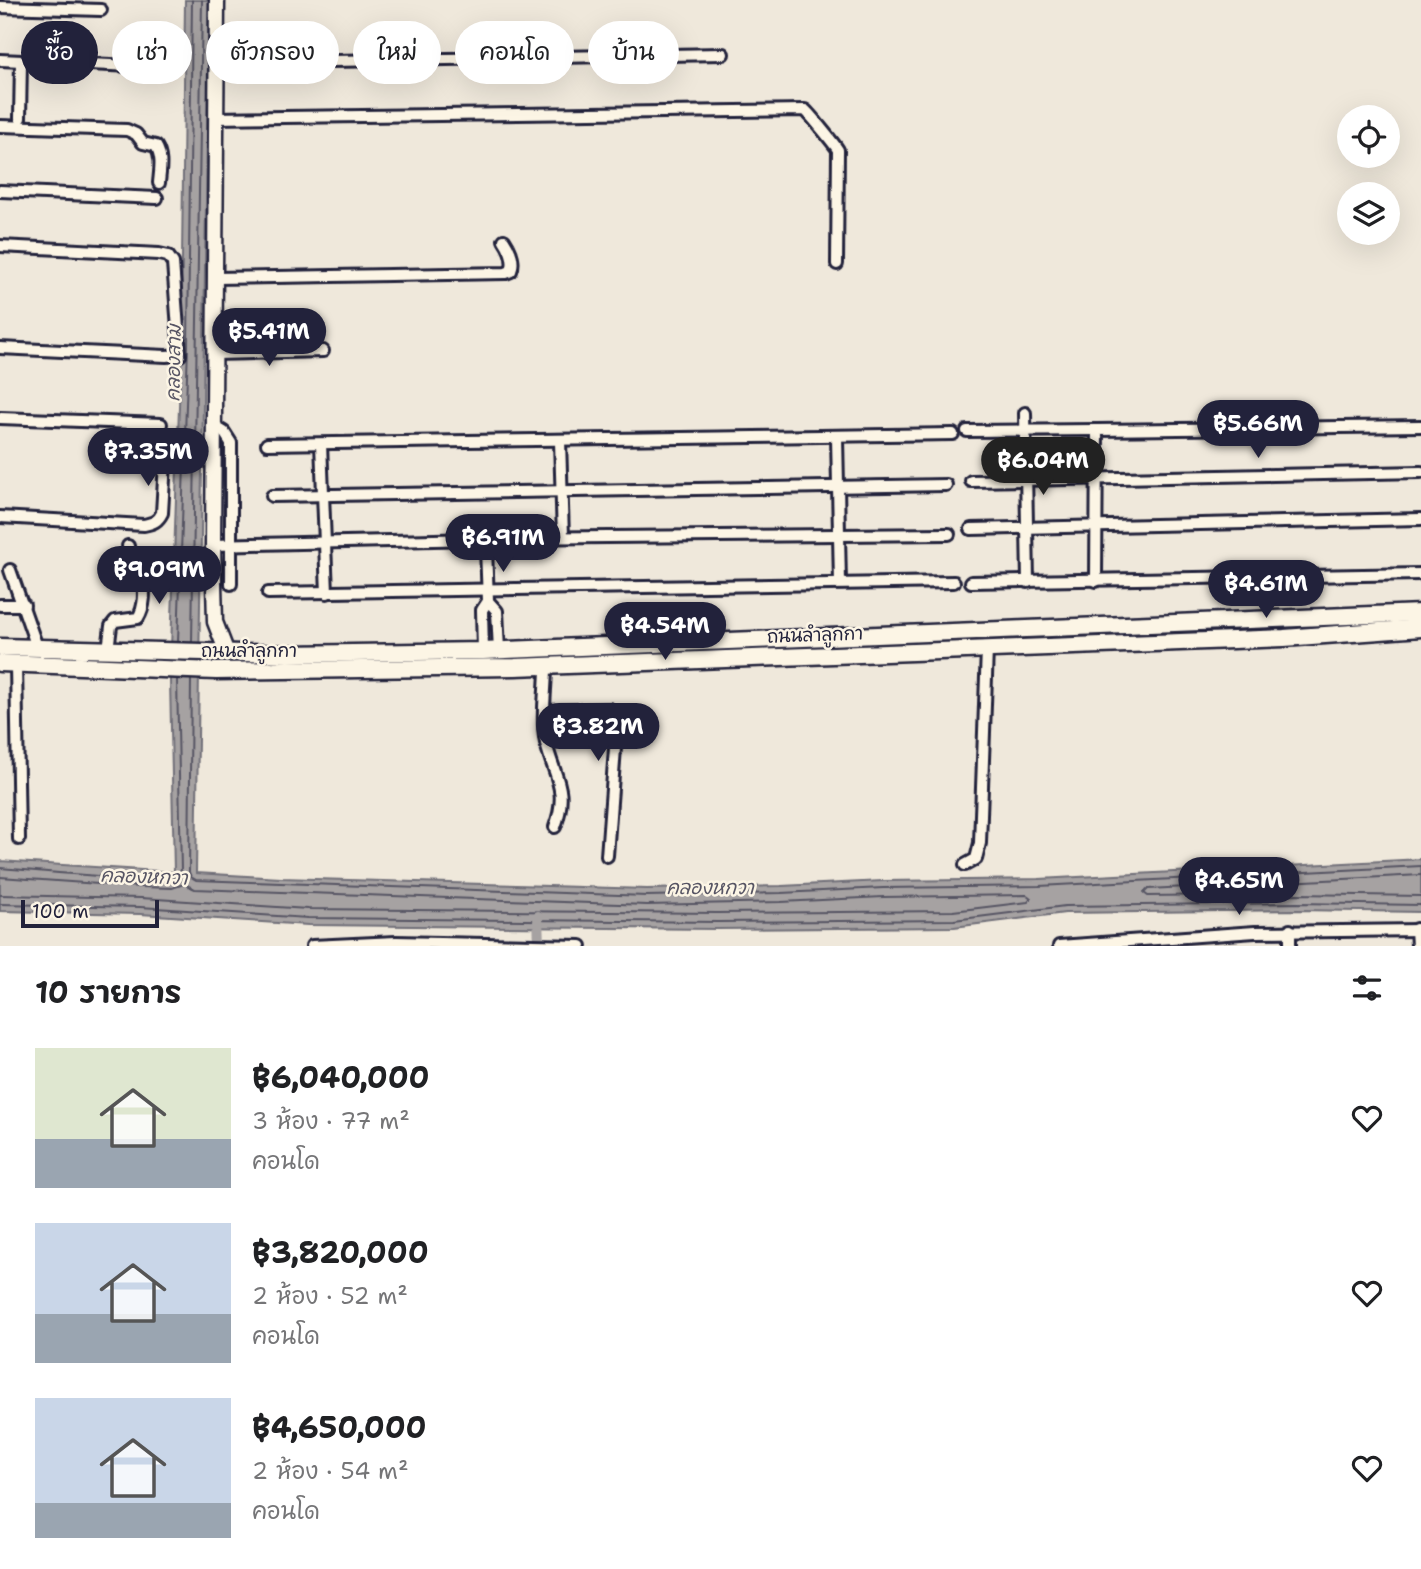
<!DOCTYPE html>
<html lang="th">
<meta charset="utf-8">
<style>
body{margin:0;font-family:"Shantell Sans","Playpen Sans Thai",sans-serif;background:#f2f2f2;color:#202124;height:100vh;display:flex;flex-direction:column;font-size:26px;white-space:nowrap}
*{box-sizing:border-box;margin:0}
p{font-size:23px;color:#757577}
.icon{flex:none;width:38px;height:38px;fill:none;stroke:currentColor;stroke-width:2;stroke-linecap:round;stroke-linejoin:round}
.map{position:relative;height:946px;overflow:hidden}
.side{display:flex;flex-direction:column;background:#fff;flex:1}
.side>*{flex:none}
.top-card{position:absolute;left:21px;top:21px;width:700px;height:63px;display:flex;gap:14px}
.tools{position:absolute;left:1337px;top:105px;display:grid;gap:14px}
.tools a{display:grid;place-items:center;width:63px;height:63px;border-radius:50%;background:#fff;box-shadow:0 7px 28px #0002;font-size:35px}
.scale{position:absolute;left:21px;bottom:18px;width:138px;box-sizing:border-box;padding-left:7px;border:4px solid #22223b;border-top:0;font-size:19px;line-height:24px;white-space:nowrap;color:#22223b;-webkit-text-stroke:5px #fcf5e5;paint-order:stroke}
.price{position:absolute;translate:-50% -60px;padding:0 16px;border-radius:24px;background:#22223b;color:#fff;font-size:23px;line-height:46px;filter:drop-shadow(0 2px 4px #0008)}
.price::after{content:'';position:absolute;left:50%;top:42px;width:21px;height:16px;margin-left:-10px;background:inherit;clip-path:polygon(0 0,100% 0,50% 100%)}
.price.selected{background:#222;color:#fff}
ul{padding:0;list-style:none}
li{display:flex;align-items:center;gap:21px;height:175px;padding:0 35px}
li span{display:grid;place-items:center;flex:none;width:196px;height:140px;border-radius:0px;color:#555}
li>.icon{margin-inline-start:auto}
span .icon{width:84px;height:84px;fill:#fffc;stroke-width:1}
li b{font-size:30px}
h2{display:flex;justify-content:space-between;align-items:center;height:84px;padding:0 35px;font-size:30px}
.pill{padding:0 24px;border-radius:32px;background:#fff;box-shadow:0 7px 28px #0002;font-size:24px;line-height:63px}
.pill.selected{background:#22223b;color:#fff}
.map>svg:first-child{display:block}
.water{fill:#a6a2a2;stroke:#716f79;stroke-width:2}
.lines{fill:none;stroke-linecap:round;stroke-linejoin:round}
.shore{stroke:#575564;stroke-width:2}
.canal{stroke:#a6a2a2;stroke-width:10}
.minor-casing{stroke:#22223b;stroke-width:16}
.tertiary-casing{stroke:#22223b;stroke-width:19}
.secondary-casing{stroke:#22223b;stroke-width:21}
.minor{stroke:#fcf5e5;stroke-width:10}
.tertiary{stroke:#fcf5e5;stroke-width:14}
.secondary{stroke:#fcf5e5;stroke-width:16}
.labels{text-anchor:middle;stroke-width:5;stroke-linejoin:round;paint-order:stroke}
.street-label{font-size:18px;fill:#22223b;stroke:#fcf5e5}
.water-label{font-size:19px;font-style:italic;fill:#575564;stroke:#fcf5e5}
</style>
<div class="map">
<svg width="1421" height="946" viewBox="0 0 1421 946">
<rect width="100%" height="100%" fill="#efe8db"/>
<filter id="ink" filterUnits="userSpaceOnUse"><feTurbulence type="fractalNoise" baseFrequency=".0143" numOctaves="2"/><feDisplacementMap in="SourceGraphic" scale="14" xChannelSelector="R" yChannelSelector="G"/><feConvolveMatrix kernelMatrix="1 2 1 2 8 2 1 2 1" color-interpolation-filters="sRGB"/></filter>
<g filter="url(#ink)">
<!-- water -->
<path class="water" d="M185,0H209L196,873L281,878L647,889L781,886L883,881L1039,879L1421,859V912L1297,910L1065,913L954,927L717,929L308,925L140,914L0,911V861L174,872L170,680L181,346Z"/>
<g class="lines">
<!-- shore -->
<g class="shore">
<path d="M178,642L188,346L192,0"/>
<path d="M192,642L202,0"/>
<path d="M191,680L189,872L191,877L196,880L647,896L781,893L883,888L1039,886L1421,866"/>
<path d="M0,868C27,870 163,884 178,877L181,870L177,679"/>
<path d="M1421,875L1148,889L1144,893L1148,896L1297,894L1421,896"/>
<path d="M0,877L141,887L172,888L184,884L195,889L647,905L781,902L883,897L1027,895L1031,898L1028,902L953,911L717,913L308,909L141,898L0,895"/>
<path d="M0,904L140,907L308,918L718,922L954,920L1065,906L1297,903L1421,905"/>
</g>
<!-- canal -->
<path class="canal" d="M538,916L539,946"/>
<!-- minor casing -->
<g class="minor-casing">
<g id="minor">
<path d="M0,7L101,10"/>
<path d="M0,60L133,66"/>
<path d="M216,63L723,54"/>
<path d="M20,118L21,61"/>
<path d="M215,118L805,110C810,114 835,145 838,150L837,264"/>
<path d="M0,126L127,130L136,134L143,143L156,146C163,157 160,171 159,183"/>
<path d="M0,191L157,198"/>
<path d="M0,246L159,254L168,256L173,263L180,355L166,356L0,348"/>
<path d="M215,278L506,273L511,271C515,261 510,249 504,240"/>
<path d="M214,354L323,351"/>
<path d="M1025,413L1028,582"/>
<path d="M0,418L161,424"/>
<path d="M214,426L224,432L231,443V584"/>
<path d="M967,431L1097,430"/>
<path d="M837,437L840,583"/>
<path d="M560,441L563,537"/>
<path d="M267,444L953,434"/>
<path d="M321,444L327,593"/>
<path d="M971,481L1421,472"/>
<path d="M272,496L946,485"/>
<path d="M0,517L144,525C154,523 158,521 162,513L165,462"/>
<circle cx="488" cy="538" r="9"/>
<path d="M971,529L1421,519"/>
<path d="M497,538L949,534"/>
<path d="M213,545L478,539"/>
<path d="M10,570L37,647"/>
<path d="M1096,581L1097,430L1421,426"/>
<path d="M971,582L1421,574"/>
<path d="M268,593L954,582"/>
<path d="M488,601L497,611L499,650"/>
<path d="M0,605H24"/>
<path d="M108,650L111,626L115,621L138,618C146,605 144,590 143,576L131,566L128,546"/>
<path d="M483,651L482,610L488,601L486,548"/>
<path d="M16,664L19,839"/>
<path d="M546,666C546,690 541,719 546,743C554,777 569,789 555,827"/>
<path d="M545,711L609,709L614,713L617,721L607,856"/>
<path d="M965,865L976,859L980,843L987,649"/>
<path d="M1416,929L1417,946"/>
<path d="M1290,930V946"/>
<path d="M312,946L396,942L581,946"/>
<path d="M1059,946L1255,932L1421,930"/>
</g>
</g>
<!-- tertiary casing -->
<g class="tertiary-casing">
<path id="tertiary" d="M217,0L213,545L215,622L227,653"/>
</g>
<!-- secondary casing -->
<g class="secondary-casing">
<g id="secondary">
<path d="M0,647L288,654L483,651L1421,613"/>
<path d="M0,663L216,671L515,667L1284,638L1421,628"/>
</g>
</g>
<!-- minor -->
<use href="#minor" class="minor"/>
<!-- tertiary -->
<use href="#tertiary" class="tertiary"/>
<!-- secondary -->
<use href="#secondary" class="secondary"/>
</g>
</g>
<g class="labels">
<!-- street labels -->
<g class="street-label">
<text transform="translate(815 635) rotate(-2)" y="6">ถนนลำลูกกา</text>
<text x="249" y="657">ถนนลำลูกกา</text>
</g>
<!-- water labels -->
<g class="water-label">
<text transform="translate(173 363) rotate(-89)" y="7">คลองสาม</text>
<text transform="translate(144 876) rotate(2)" y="7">คลองหกวา</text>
<text x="710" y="894">คลองหกวา</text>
</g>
</g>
</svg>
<div class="tools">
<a><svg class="icon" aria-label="locate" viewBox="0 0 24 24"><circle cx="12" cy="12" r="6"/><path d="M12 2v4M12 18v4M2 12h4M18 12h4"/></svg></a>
<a><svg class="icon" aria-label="layers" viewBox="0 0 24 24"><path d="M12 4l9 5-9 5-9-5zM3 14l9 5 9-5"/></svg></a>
</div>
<div class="scale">100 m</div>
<b class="price" style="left:269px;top:368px">฿5.41M</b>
<b class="price" style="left:1258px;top:460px">฿5.66M</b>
<b class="price" style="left:148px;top:488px">฿7.35M</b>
<b class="price selected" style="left:1043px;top:497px">฿6.04M</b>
<b class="price" style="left:503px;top:574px">฿6.91M</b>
<b class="price" style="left:159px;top:606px">฿9.09M</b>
<b class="price" style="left:1266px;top:620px">฿4.61M</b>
<b class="price" style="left:665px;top:662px">฿4.54M</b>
<b class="price" style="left:598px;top:763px">฿3.82M</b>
<b class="price" style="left:1239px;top:917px">฿4.65M</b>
<div class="top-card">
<a class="pill selected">ซื้อ</a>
<a class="pill">เช่า</a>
<a class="pill">ตัวกรอง</a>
<a class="pill">ใหม่</a>
<a class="pill">คอนโด</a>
<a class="pill">บ้าน</a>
</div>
</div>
<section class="side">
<h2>10 รายการ<svg class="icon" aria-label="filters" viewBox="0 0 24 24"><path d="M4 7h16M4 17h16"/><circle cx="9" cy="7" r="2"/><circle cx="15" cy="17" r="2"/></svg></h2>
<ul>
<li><span style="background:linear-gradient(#dfe7d0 65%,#9aa5b1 0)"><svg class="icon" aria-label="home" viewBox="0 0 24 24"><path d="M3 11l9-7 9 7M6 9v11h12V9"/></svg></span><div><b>฿6,040,000</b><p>3 ห้อง · 77 m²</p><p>คอนโด</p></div><svg class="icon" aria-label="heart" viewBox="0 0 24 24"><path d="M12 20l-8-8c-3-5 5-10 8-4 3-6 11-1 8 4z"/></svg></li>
<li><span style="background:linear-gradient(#c9d6e8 65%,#9aa5b1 0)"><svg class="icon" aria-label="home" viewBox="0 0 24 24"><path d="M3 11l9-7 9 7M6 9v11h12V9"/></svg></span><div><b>฿3,820,000</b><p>2 ห้อง · 52 m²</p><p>คอนโด</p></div><svg class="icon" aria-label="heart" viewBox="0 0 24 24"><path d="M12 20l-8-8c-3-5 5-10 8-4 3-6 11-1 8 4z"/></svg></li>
<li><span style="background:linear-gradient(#c9d6e8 75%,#9aa5b1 0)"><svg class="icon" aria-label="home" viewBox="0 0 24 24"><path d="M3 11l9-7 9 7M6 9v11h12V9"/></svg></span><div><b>฿4,650,000</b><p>2 ห้อง · 54 m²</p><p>คอนโด</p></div><svg class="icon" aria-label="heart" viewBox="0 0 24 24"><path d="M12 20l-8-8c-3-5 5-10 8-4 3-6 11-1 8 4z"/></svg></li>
</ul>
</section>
